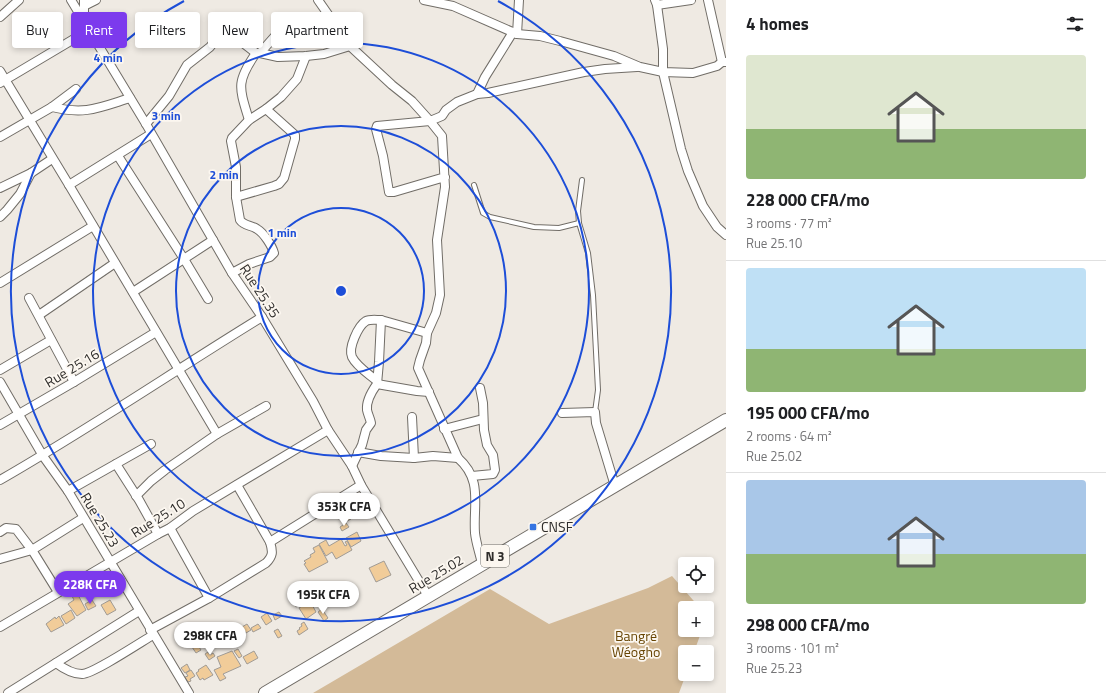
<!DOCTYPE html>
<meta charset="utf-8">
<style>
body{margin:0;font-family:"Titillium Web",sans-serif;background:#f6f6f6;color:#202124;height:100vh;display:flex;flex-direction:column;font-size:15px;white-space:nowrap}
*{box-sizing:border-box;margin:0}
p{font-size:13px;color:#757577}
.icon{flex:none;width:22px;height:22px;fill:none;stroke:currentColor;stroke-width:2;stroke-linecap:round;stroke-linejoin:round}
.map{position:relative;flex:1;overflow:hidden}
.details{display:flex;flex-direction:column;background:#fff;width:380px}
.details>*{flex:none}
.banner{position:absolute;left:12px;top:12px;width:380px;height:36px;display:flex;gap:8px}
.tools{position:absolute;left:678px;top:557px;display:grid;gap:8px}
.tools a{display:grid;place-items:center;width:36px;height:36px;border-radius:4px;background:#fff;box-shadow:0 2px 6px #0003;font-size:20px}
.price{position:absolute;translate:-50% -34px;padding:0 9px;border-radius:14px;background:#fff;color:#222;font-size:13px;line-height:26px;filter:drop-shadow(0 1px 2px #0008)}
.price::after{content:'';position:absolute;left:50%;top:24px;width:12px;height:9px;margin-left:-6px;background:inherit;clip-path:polygon(0 0,100% 0,50% 100%)}
.price.selected{background:#7c3aed;color:#fff}
ul{padding:0;list-style:none}
li{display:grid;align-content:center;gap:8px;height:212px;padding:0 20px}
li+li{border-top:1px solid #e0e0e0}
li span{display:grid;place-items:center;height:124px;border-radius:4px;color:#555}
li>.icon{margin-inline-start:auto}
span .icon{width:72px;height:72px;fill:#fffc;stroke-width:1}
li b{font-size:17px}
h2{display:flex;justify-content:space-between;align-items:center;height:48px;padding:0 20px;font-size:17px}
.tag{padding:0 14px;border-radius:4px;background:#fff;box-shadow:0 2px 6px #0003;font-size:14px;line-height:36px}
.tag.selected{background:#7c3aed;color:#fff}
main{display:flex;flex:1;min-height:0}
.map>svg:first-child{display:block}
.green{fill:#d3ba98}
.building{fill:#f1cc99;stroke:#a09b95}
.lines{fill:none;stroke-linecap:round;stroke-linejoin:round}
.service-casing{stroke:#716d67;stroke-width:6}
.minor-casing{stroke:#716d67;stroke-width:10}
.primary-casing{stroke:#716d67;stroke-width:14}
.service{stroke:#fff;stroke-width:4}
.minor{stroke:#fff;stroke-width:8}
.primary{stroke:#fff;stroke-width:12}
.ring{fill:none;stroke:#1d4ed8;stroke-width:2}
.poi-dot{fill:#3574e2;stroke:#fcf7f0;stroke-width:1.5}
.labels{text-anchor:middle;stroke-width:3.5;stroke-linejoin:round;paint-order:stroke}
.shield{fill:#fcf7f0;stroke:#6c6a66;stroke-width:1}
.shield-label{font-size:13px;font-weight:bold;fill:#2f2d2b}
.street-label{font-size:14px;fill:#2f2d2b;stroke:#fcf7f0}
.poi-label{font-size:14px;fill:#2f2d2b;stroke:#fcf7f0;text-anchor:start}
.park-label{font-size:14px;fill:#684504;stroke:#fcf7f0}
.centre{fill:#1d4ed8;stroke:#fcf7f0;stroke-width:2}
.ring-label{font-size:12px;text-anchor:middle;font-weight:bold;fill:#1d4ed8;stroke:#fcf7f0;stroke-width:3.5;stroke-linejoin:round;paint-order:stroke}
</style>
<main>
<div class="map">
<svg width="726" height="693" viewBox="0 0 726 693">
<rect width="100%" height="100%" fill="#efeae3"/>
<!-- green -->
<path class="green" d="M672,576L700,608H685V630H702L694,652H685V674H686L679,693H313L490,589L549,624L648,588Z"/>
<!-- building -->
<g class="building">
<path d="M346,510L351,519L343,523L340,518L338,519L336,516Z"/>
<path d="M346,523L349,527L342,531L340,527Z"/>
<path d="M357,532L361,541L351,547L346,538Z"/>
<path d="M341,539L345,546L347,545L345,542L347,541L352,550L336,559L332,552L326,556L319,544L326,540L329,546Z"/>
<path d="M319,545L328,562L309,572L304,564L306,563L304,561L311,557L310,555L315,552L313,548Z"/>
<path d="M384,561L391,575L376,582L369,568Z"/>
<path d="M298,589L300,592L294,596L292,592Z"/>
<path d="M77,593L86,610L77,616L68,604L74,600L72,596Z"/>
<path d="M300,594L305,602L296,607L292,598Z"/>
<path d="M92,600L96,606L88,610L85,604Z"/>
<path d="M110,600L116,610L107,615L101,605Z"/>
<path d="M310,601L316,612L306,619L299,608Z"/>
<path d="M322,609L328,618L324,621L318,612Z"/>
<path d="M71,610L75,618L66,624L61,616Z"/>
<path d="M279,612L282,616L275,620L273,615Z"/>
<path d="M267,613L272,621L266,625L261,617Z"/>
<path d="M59,616L64,625L51,632L46,624L55,617L56,619Z"/>
<path d="M304,622L308,629L299,635L297,631L300,629L299,628L302,626L301,624Z"/>
<path d="M247,624L251,630L246,633L242,627Z"/>
<path d="M258,624L261,628L253,632L251,628Z"/>
<path d="M237,629L242,637L231,644L226,635Z"/>
<path d="M278,629L282,636L278,638L274,631Z"/>
<path d="M192,635L196,642L191,645L187,638Z"/>
<path d="M209,640L216,641V645L208,643Z"/>
<path d="M197,644L201,650L196,653L192,647Z"/>
<path d="M238,649L242,656L239,658L234,651Z"/>
<path d="M232,651L241,666L223,674L226,678L220,681L214,670L221,667L217,657Z"/>
<path d="M254,651L258,658L247,664L243,657Z"/>
<path d="M208,652L210,655L213,653L215,656L209,660L205,654Z"/>
<path d="M187,664L190,670L185,673L181,668Z"/>
<path d="M206,665L213,675L204,680L203,678L200,680L196,673L199,671L198,670Z"/>
<path d="M191,670L195,676L190,679L191,681L188,682L185,677L188,676L186,673Z"/>
</g>
<g class="lines">
<!-- service casing -->
<g class="service-casing">
<g id="service">
<path d="M582,180L578,211L579,223L588,253L593,295L598,390L595,412"/>
<path d="M474,185L483,213L490,217L534,227L559,228L579,223"/>
</g>
</g>
<!-- minor casing -->
<g class="minor-casing">
<g id="minor">
<path d="M71,0L146,124L232,273L262,317L313,401L328,430L352,466L361,485L428,596"/>
<path d="M318,0L350,46L392,85L412,101L430,121L442,116L446,110L457,102L477,94L485,77L513,32"/>
<path d="M424,0L453,6L517,34L540,36L560,41L614,56L640,67L663,72L693,73L717,66L722,62"/>
<path d="M655,0L657,5L663,49V72L681,149L688,171L703,206L717,227L726,235"/>
<path d="M708,0L722,62H726"/>
<path d="M657,5L691,0"/>
<path d="M84,6L96,0"/>
<path d="M0,17L19,0"/>
<path d="M84,21V0"/>
<path d="M517,34L519,0"/>
<path d="M260,53L291,18"/>
<path d="M0,71L69,185L217,434"/>
<path d="M0,83L89,30"/>
<path d="M477,94L488,93L584,72L605,69L637,67"/>
<path d="M52,107C85,115 98,108 130,98"/>
<path d="M249,120C239,87 236,82 256,53"/>
<path d="M146,124L169,96L187,65L210,47L217,38L221,35L228,34L234,36L256,53H260L278,57L306,56L324,54L350,46"/>
<path d="M0,137L52,107L76,89"/>
<path d="M118,156L184,259L208,299"/>
<path d="M445,177L394,192H389L383,156L376,129L377,126L430,121L442,136L445,187L437,240L440,295L436,313L427,333L426,343L420,360L418,368L458,458C483,480 473,504 475,533C476,543 480,554 482,564"/>
<path d="M69,185L151,134"/>
<path d="M0,188L31,173"/>
<path d="M236,197L274,186L279,184L284,178L295,139V135L266,109"/>
<path d="M0,217L7,210L20,194L31,173L52,159"/>
<path d="M232,273L249,264L270,257L274,253C272,246 264,233 257,229C251,225 244,226 240,220L236,197V167L231,141L232,138L249,120L266,109L281,97L297,79L306,56"/>
<path d="M0,283L93,226"/>
<path d="M133,292L213,240"/>
<path d="M29,298L74,382"/>
<path d="M39,315L115,263"/>
<path d="M0,370L51,340"/>
<path d="M377,381C369,374 357,367 352,357C348,348 358,326 366,321C370,319 376,320 381,320"/>
<path d="M0,382L43,456L68,491L189,693"/>
<path d="M377,384L379,362L381,320L427,333"/>
<path d="M562,413L595,412L596,423L615,486"/>
<path d="M412,417L414,458"/>
<path d="M0,425L74,382L156,332"/>
<path d="M444,429L483,419"/>
<path d="M358,452L381,456L414,458L433,456L458,458"/>
<path d="M116,464L139,500L158,534"/>
<path d="M352,466L362,445L366,430L371,423C370,418 368,415 367,410C366,401 372,391 377,384L417,391L429,392"/>
<path d="M472,476L493,474L495,470L493,455L487,445L484,430L483,403L480,388"/>
<path d="M0,480C89,429 174,371 262,317"/>
<path d="M68,491L151,444"/>
<path d="M136,496L151,481L165,470L217,434L266,406"/>
<path d="M170,528L209,598"/>
<path d="M0,532L6,528L16,529L32,550L58,592"/>
<path d="M270,542L361,485"/>
<path d="M0,559L32,550L83,518"/>
<path d="M0,627L158,534L170,528L193,511L328,430"/>
<path d="M150,630L209,598L266,563C273,556 273,552 270,542L237,485"/>
<path d="M56,663C64,669 72,674 82,674C93,674 141,642 153,635"/>
<path d="M8,693L139,611"/>
</g>
</g>
<!-- primary casing -->
<g class="primary-casing">
<path id="primary" d="M265,693L726,420"/>
</g>
<!-- service -->
<use href="#service" class="service"/>
<!-- minor -->
<use href="#minor" class="minor"/>
<!-- primary -->
<use href="#primary" class="primary"/>
</g>
<!-- distance rings -->
<g class="ring">
<circle cx="341" cy="291" r="83"/>
<circle cx="341" cy="291" r="165"/>
<circle cx="341" cy="291" r="248"/>
<path d="M498 1A330 330 0 1 1 184 1"/>
</g>
<!-- markers -->
<rect class="poi-dot" x="529" y="523" width="8" height="8" rx="2"/>
<g class="labels">
<!-- shield labels -->
<rect class="shield" x="481" y="545" width="28" height="22" rx="3"/>
<g class="shield-label">
<text x="495" y="561">N 3</text>
</g>
<!-- street labels -->
<g class="street-label">
<text transform="translate(260 291) rotate(57)" y="5">Rue 25.35</text>
<text transform="translate(72 368) rotate(-31)" y="5">Rue 25.16</text>
<text transform="translate(158 518) rotate(-32)" y="5">Rue 25.10</text>
<text transform="translate(100 520) rotate(59)" y="5">Rue 25.23</text>
<text transform="translate(436 574) rotate(-31)" y="5">Rue 25.02</text>
</g>
<!-- poi labels -->
<g class="poi-label">
<text x="541" y="532">CNSF</text>
</g>
<!-- park labels -->
<g class="park-label">
<text x="636" y="641">Bangré<tspan x="636" dy="16">Wéogho</tspan></text>
</g>
</g>
<circle cx="341" cy="291" r="6" class="centre"/>
<g class="ring-label">
<text x="108" y="62">4 min</text>
<text x="166" y="120">3 min</text>
<text x="224" y="179">2 min</text>
<text x="282" y="237">1 min</text>
</g>
</svg>
<div class="tools">
<a><svg class="icon" aria-label="locate" viewBox="0 0 24 24"><circle cx="12" cy="12" r="6"/><path d="M12 2v4M12 18v4M2 12h4M18 12h4"/></svg></a>
<a>+</a>
<a>−</a>
</div>
<b class="price" style="left:344px;top:527px">353K CFA</b>
<b class="price selected" style="left:90px;top:605px">228K CFA</b>
<b class="price" style="left:323px;top:615px">195K CFA</b>
<b class="price" style="left:210px;top:656px">298K CFA</b>
<div class="banner">
<a class="tag">Buy</a>
<a class="tag selected">Rent</a>
<a class="tag">Filters</a>
<a class="tag">New</a>
<a class="tag">Apartment</a>
</div>
</div>
<section class="details">
<h2>4 homes<svg class="icon" aria-label="filters" viewBox="0 0 24 24"><path d="M4 7h16M4 17h16"/><circle cx="9" cy="7" r="2"/><circle cx="15" cy="17" r="2"/></svg></h2>
<ul>
<li><span style="background:linear-gradient(#dfe7d0 60%,#8fb573 0)"><svg class="icon" aria-label="home" viewBox="0 0 24 24"><path d="M3 11l9-7 9 7M6 9v11h12V9"/></svg></span><div><b>228 000 CFA/mo</b><p>3 rooms · 77 m²</p><p>Rue 25.10</p></div></li>
<li><span style="background:linear-gradient(#bfe0f5 65%,#8fb573 0)"><svg class="icon" aria-label="home" viewBox="0 0 24 24"><path d="M3 11l9-7 9 7M6 9v11h12V9"/></svg></span><div><b>195 000 CFA/mo</b><p>2 rooms · 64 m²</p><p>Rue 25.02</p></div></li>
<li><span style="background:linear-gradient(#a9c7e8 60%,#8fb573 0)"><svg class="icon" aria-label="home" viewBox="0 0 24 24"><path d="M3 11l9-7 9 7M6 9v11h12V9"/></svg></span><div><b>298 000 CFA/mo</b><p>3 rooms · 101 m²</p><p>Rue 25.23</p></div></li>
</ul>
</section>
</main>
